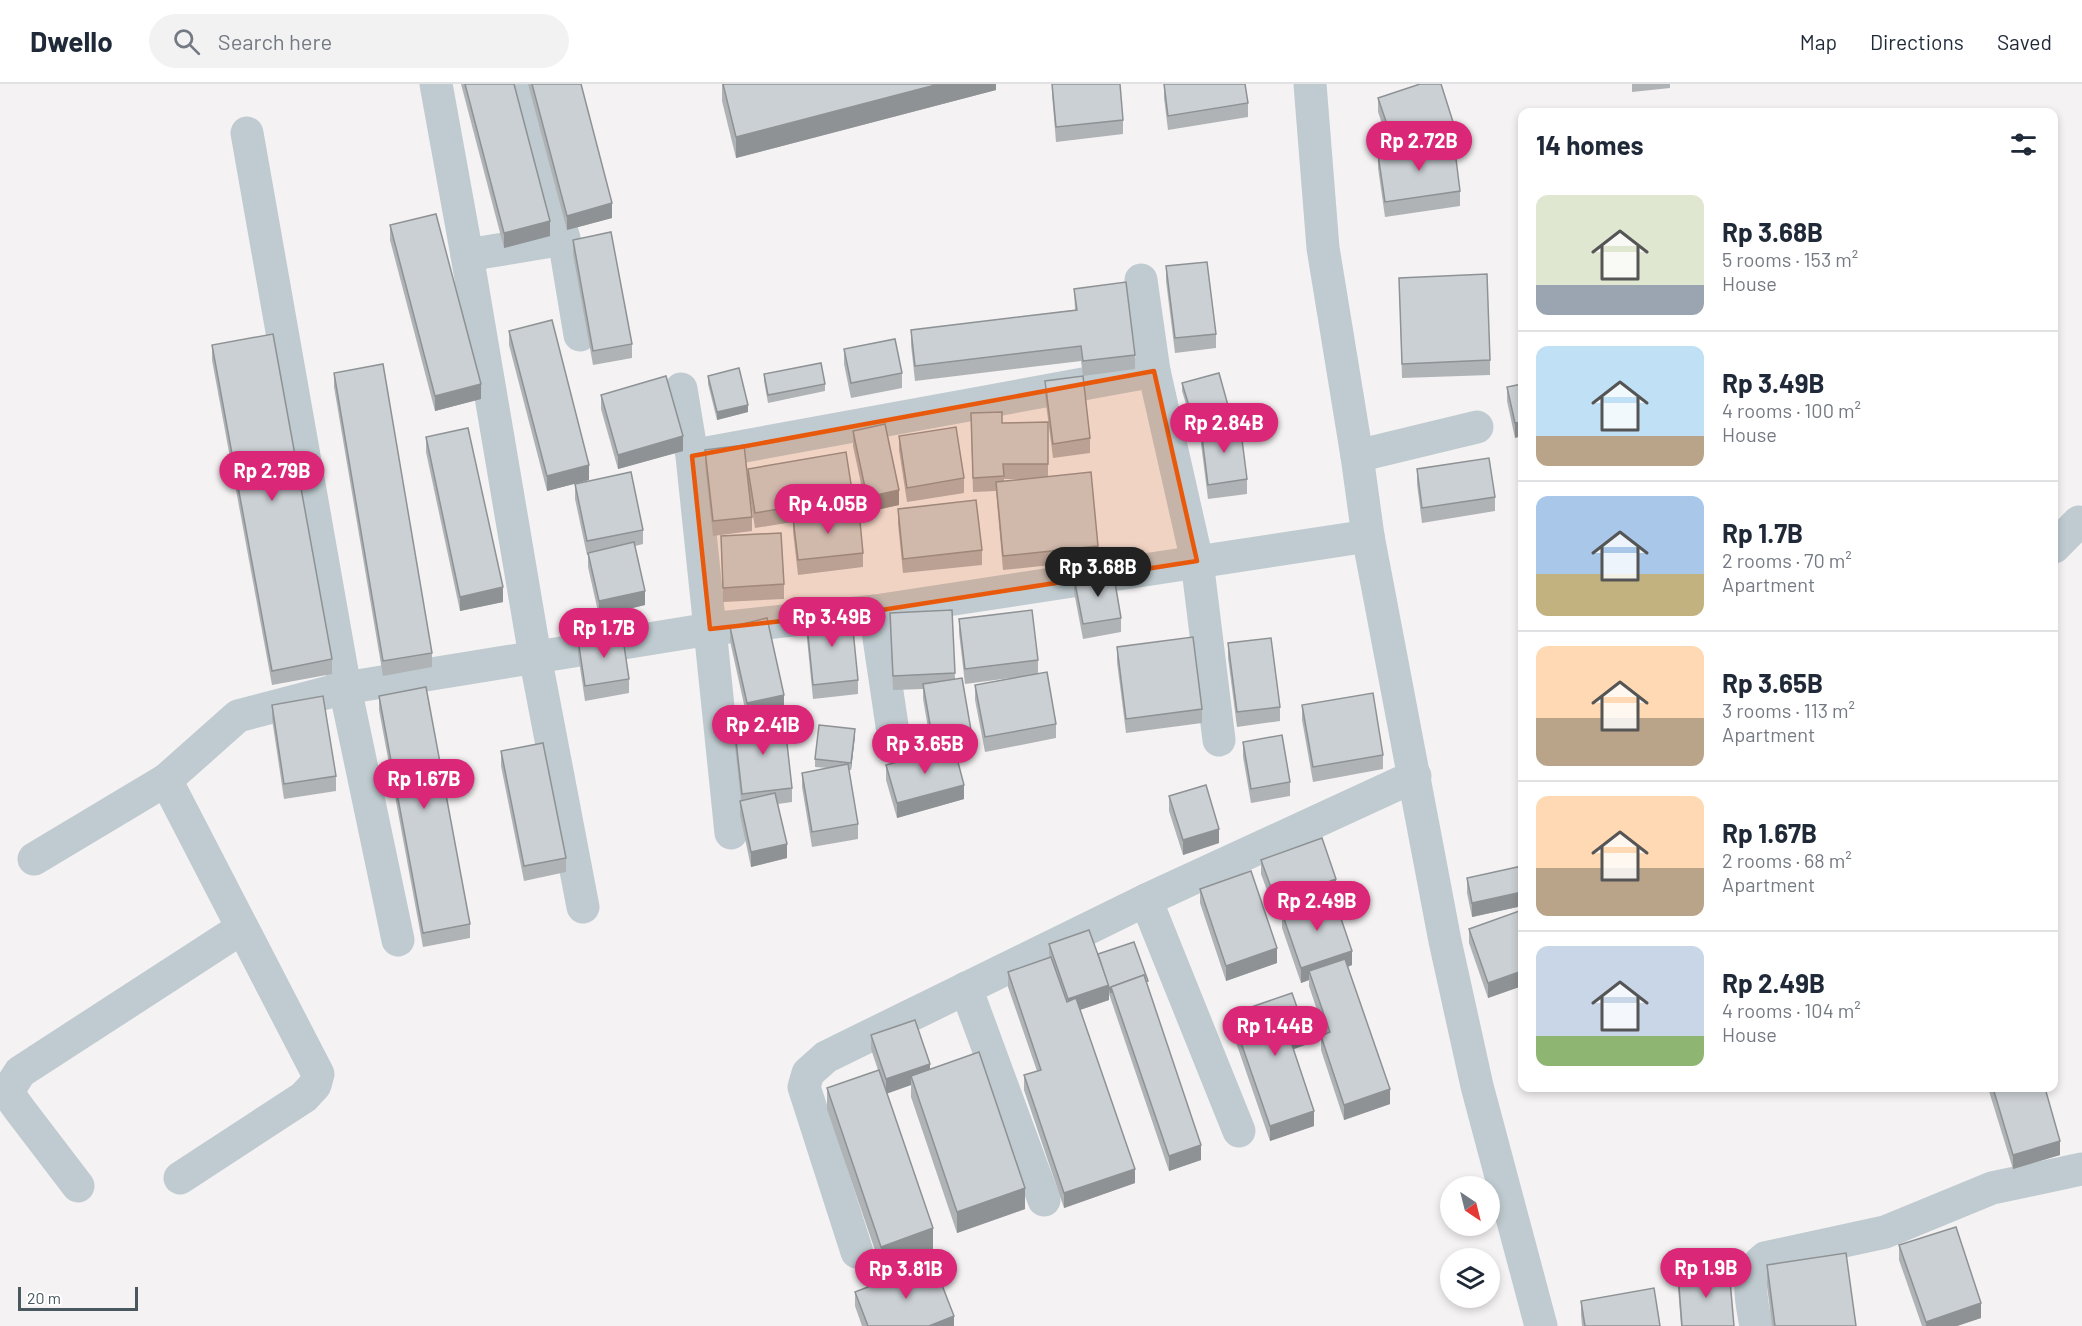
<!DOCTYPE html>
<meta charset="utf-8">
<style>
body{margin:0;font-family:Barlow,sans-serif;background:#f2f2f3;color:#1f2937;height:100vh;display:flex;flex-direction:column;font-size:22px;white-space:nowrap}
*{box-sizing:border-box;margin:0}
p{font-size:20px;color:#747a83}
.icon{flex:none;width:33px;height:33px;fill:none;stroke:currentColor;stroke-width:2;stroke-linecap:round;stroke-linejoin:round}
.map{position:relative;flex:1;overflow:hidden}
.side{position:absolute;left:1518px;top:24px;width:540px;height:984px;display:flex;flex-direction:column;background:#fff;border-radius:12px;box-shadow:0 3px 9px #0003}
.side>*{flex:none}
.needle{width:39px;rotate:145deg}
.controls{position:absolute;left:1440px;top:1092px;display:grid;gap:12px}
.controls a{display:grid;place-items:center;width:60px;height:60px;border-radius:50%;background:#fff;box-shadow:0 3px 9px #0003;font-size:30px}
.scale{position:absolute;left:18px;bottom:15px;width:120px;box-sizing:border-box;padding-left:6px;border:3px solid #49585f;border-top:0;font-size:16px;line-height:21px;white-space:nowrap;color:#49585f;-webkit-text-stroke:4px #fff;paint-order:stroke}
.price{position:absolute;translate:-50% -51px;padding:0 14px;border-radius:21px;background:#db2777;color:#fff;font-size:20px;line-height:39px;filter:drop-shadow(0 2px 3px #0008)}
.price::after{content:'';position:absolute;left:50%;top:36px;width:18px;height:14px;margin-left:-9px;background:inherit;clip-path:polygon(0 0,100% 0,50% 100%)}
.price.current{background:#222;color:#fff}
ul{padding:0;list-style:none}
li{display:flex;align-items:center;gap:18px;height:150px;padding:0 18px}
li+li{border-top:2px solid #e0e1e3}
li span{display:grid;place-items:center;flex:none;width:168px;height:120px;border-radius:12px;color:#555}
li>.icon{margin-inline-start:auto}
span .icon{width:72px;height:72px;fill:#fffc;stroke-width:1}
li b{font-size:26px}
h2{display:flex;justify-content:space-between;align-items:center;height:72px;padding:0 18px;font-size:26px}
header{display:flex;align-items:center;gap:36px;box-sizing:border-box;height:84px;padding:0 30px;background:#fff;border-bottom:2px solid #e0e1e3}
header strong{font-size:28px}
nav{display:flex;gap:33px;margin-inline-start:auto;font-size:21px}
.search{width:420px;height:54px;background:#f2f2f3;display:flex;align-items:center;gap:15px;box-sizing:border-box;padding:0 21px;border-radius:33px;color:#747a83;font-size:22px}
.map>svg:first-child{display:block}
.lines{fill:none;stroke-linecap:round;stroke-linejoin:round}
.minor{stroke:#bfcbd0;stroke-width:33}
.wall{fill:#afb3b6;fill-rule:evenodd}
.shaded-wall{fill:#8e9294}
.building{fill:#cbd0d4;stroke:#8e9294;stroke-width:1.5}
.marked{fill:#e8590c;fill-opacity:0.2;stroke:#e8590c;stroke-width:4.5;stroke-linejoin:round}
</style>
<header>
<strong>Dwello</strong>
<div class="search"><svg class="icon" aria-label="search" viewBox="0 0 24 24"><circle cx="10" cy="10" r="6"/><path d="M15 15l6 6"/></svg>Search here</div>
<nav><a>Map</a><a>Directions</a><a>Saved</a></nav>
</header>
<div class="map">
<svg width="2082" height="1242" viewBox="0 0 2082 1242">
<rect width="100%" height="100%" fill="#f4f2f2"/>
<g class="lines">
<!-- minor -->
<g class="minor">
<path d="M436,0L467,171L535,572L583,823"/>
<path d="M524,0L564,155L580,251"/>
<path d="M1310,0L1323,164L1357,372L1368,452L1445,857L1477,1002L1541,1242"/>
<path d="M247,49L345,604L398,856"/>
<path d="M467,171L564,155"/>
<path d="M1141,196L1154,287L1197,477L1219,656"/>
<path d="M681,305L692,372L710,545L875,527L1368,452"/>
<path d="M701,370L1154,287"/>
<path d="M1357,372L1477,343"/>
<path d="M2054,463L2079,438"/>
<path d="M875,527L894,655"/>
<path d="M166,696L318,990L315,1001L304,1013L180,1094"/>
<path d="M34,775L166,696L238,632L345,604L710,545L731,749"/>
<path d="M1146,816L1239,1047"/>
<path d="M966,904L1044,1116"/>
<path d="M78,1102L20,1026L12,1015L10,1004L20,988L242,844"/>
<path d="M857,1168L804,1003L808,989L826,973L1146,816L1415,692"/>
<path d="M1756,1242C1752,1218 1743,1190 1765,1174L1885,1148L1992,1104L2082,1085"/>
</g>
</g>
<!-- wall -->
<g class="wall">
<path d="M461,0H514L550,152L504,164Z"/>
<path d="M528,0H581L612,134L567,146Z"/>
<path d="M722,0H996V6L736,74L722,17Z"/>
<path d="M1052,0L1123,36V50L1056,58L1052,10Z"/>
<path d="M1164,0L1248,19V33L1168,46L1164,14Z"/>
<path d="M1632,0H1670V4L1632,8Z"/>
<path d="M1378,14L1454,56L1440,61L1460,107V122L1385,133L1378,84V70L1392,68L1378,28Z"/>
<path d="M390,141L481,315L435,327L390,156Z"/>
<path d="M573,156L632,260V274L593,281L573,170Z"/>
<path d="M1166,182L1216,250V264L1175,269L1166,197Z"/>
<path d="M1399,194L1490,276V291L1402,294Z"/>
<path d="M1074,205L1135,271V285L1083,292L1090,354V369L1053,374L1045,312V297L1083,292L1081,277L915,297L911,261V246L1075,226Z"/>
<path d="M509,247L589,396L547,407L509,261Z"/>
<path d="M212,261L332,575V590L272,601L212,276Z"/>
<path d="M844,265L902,289V304L851,314L844,280Z"/>
<path d="M334,289L432,569V583L383,592L334,303Z"/>
<path d="M764,290L825,300V307L768,319L764,297Z"/>
<path d="M708,292L748,328L717,336L708,300Z"/>
<path d="M1182,299L1229,333L1193,343L1182,307Z"/>
<path d="M1522,300L1515,354L1507,317V303Z"/>
<path d="M601,311L683,367L618,385L601,325Z"/>
<path d="M1048,338V392L1098,462V476L1003,486L996,407L973,408L971,343L1002,339ZM1004,395H1024L1004,397Z"/>
<path d="M1201,345L1247,395V410L1208,415L1201,360Z"/>
<path d="M853,347L899,421L867,428L853,362Z"/>
<path d="M899,352L964,394V409L907,418L899,366Z"/>
<path d="M426,353L503,518L460,527L426,368Z"/>
<path d="M705,366L748,395V385L853,413V427L863,469V483L798,491L793,448V438L755,444L750,413L752,433V447L713,452L705,380Z"/>
<path d="M1417,385L1495,413V427L1422,439L1417,400Z"/>
<path d="M575,400L643,446V460L635,462L645,521L599,532L588,483V471H587L575,415Z"/>
<path d="M898,425L982,466V481L903,489L898,440Z"/>
<path d="M721,452L784,500V515L723,518Z"/>
<path d="M1074,494L1121,534V548L1083,555L1074,508Z"/>
<path d="M952,526L955,595L971,646V660L954,663L964,715L897,734L886,696V681L949,664L932,667L923,615V605L893,606L890,529Z"/>
<path d="M806,531L858,596V610L813,615L806,545Z"/>
<path d="M959,535L1038,576V590L1056,640V654L985,668L975,616V601L1018,593L965,600L959,549Z"/>
<path d="M730,543L784,626L747,634L730,557Z"/>
<path d="M578,555L629,595V609L585,617L578,570Z"/>
<path d="M1228,559L1280,623V637L1237,643L1228,574Z"/>
<path d="M1117,563L1202,625V639L1126,649L1117,578Z"/>
<path d="M379,612L470,840V854L423,863L379,626Z"/>
<path d="M272,621L336,692V707L284,715L272,635Z"/>
<path d="M1302,621L1383,671V685L1313,698L1302,636Z"/>
<path d="M734,639L792,704V718L778,720L787,774L751,783L740,731V717L741,716L734,654Z"/>
<path d="M855,652L851,686H849L858,740V755L812,763L802,703V689L828,684L815,683V675Z"/>
<path d="M1243,658L1290,698V712L1251,719L1243,673Z"/>
<path d="M501,667L566,774V788L524,797L501,682Z"/>
<path d="M1169,712L1219,759L1183,771L1169,727Z"/>
<path d="M1261,776L1336,810L1300,823L1352,881L1348,883L1390,1020L1344,1036L1321,966V952L1325,950L1309,902V896L1301,899L1282,844V829L1276,831L1261,790Z"/>
<path d="M1522,782V822L1472,833L1467,809V794Z"/>
<path d="M1200,805L1277,879L1226,897L1200,819Z"/>
<path d="M1522,826V902L1488,914L1469,859V845Z"/>
<path d="M1049,860L1098,870L1148,903L1201,1076L1169,1087L1109,910V916L1080,926L1135,1099L1064,1124L1024,1006V991L1037,987L1008,903V888L1049,874Z"/>
<path d="M1231,930L1305,961L1293,965L1314,1042L1270,1057L1231,944Z"/>
<path d="M871,951L930,985L1025,1125L957,1149L911,1013V1001L887,1009L933,1165L881,1184L827,1025V1004L878,986L871,965Z"/>
<path d="M1836,1004H1861L1836,1007Z"/>
<path d="M1988,1004H2045L2060,1071L2013,1085Z"/>
<path d="M1899,1161L1981,1234L1957,1242H1922L1899,1176Z"/>
<path d="M1767,1181L1856,1242H1772L1767,1202Z"/>
<path d="M1678,1189L1734,1242H1681L1678,1204Z"/>
<path d="M855,1208L954,1242H862L855,1222Z"/>
<path d="M1581,1217L1660,1242H1582L1581,1231Z"/>
</g>
<!-- shaded-wall -->
<g class="shaded-wall">
<path d="M939,0H996V6L736,74V53Z"/>
<path d="M1454,41V56L1394,75V61Z"/>
<path d="M612,119V134L567,146V132Z"/>
<path d="M550,137V152L504,164V149Z"/>
<path d="M481,300V315L435,327V312Z"/>
<path d="M748,321V328L717,336V328Z"/>
<path d="M1229,325V333L1193,343V335Z"/>
<path d="M1522,338V352L1515,354V339Z"/>
<path d="M683,352V367L618,385V371Z"/>
<path d="M589,381V396L547,407V392Z"/>
<path d="M899,406V421L867,428V413Z"/>
<path d="M503,503V518L460,527V513Z"/>
<path d="M645,507V521L599,532V517Z"/>
<path d="M784,611V626L747,634V619Z"/>
<path d="M855,645V652L851,686V679Z"/>
<path d="M964,701V715L897,734V719Z"/>
<path d="M1219,745V759L1183,771V756Z"/>
<path d="M787,760V774L751,783V768Z"/>
<path d="M1336,795V810L1276,831V817Z"/>
<path d="M1522,808V822L1472,833V819Z"/>
<path d="M1277,864V879L1226,897V882Z"/>
<path d="M1352,867V881L1312,895L1309,887V896L1301,899V884Z"/>
<path d="M1522,887V902L1488,914V899Z"/>
<path d="M1109,901V916L1068,930V915Z"/>
<path d="M1305,946V961L1289,967V952Z"/>
<path d="M930,980V994L911,992V1001L886,1010V995Z"/>
<path d="M1390,1005V1020L1344,1036V1021Z"/>
<path d="M1314,1027V1042L1270,1057V1042Z"/>
<path d="M2060,1057V1071L2013,1085V1071Z"/>
<path d="M1201,1061V1076L1169,1087V1072Z"/>
<path d="M1135,1085V1099L1064,1124V1109Z"/>
<path d="M1025,1104V1125L957,1149V1128Z"/>
<path d="M933,1144V1165L881,1184V1163Z"/>
<path d="M1981,1219V1234L1957,1242H1926V1238Z"/>
<path d="M954,1232V1242H929Z"/>
</g>
<!-- building -->
<g class="building">
<path d="M465,0H514L550,137L504,149Z"/>
<path d="M532,0H581L612,119L567,132Z"/>
<path d="M723,0H939L736,53Z"/>
<path d="M1052,0H1120L1123,36L1056,43Z"/>
<path d="M1164,0H1245L1248,19L1168,32Z"/>
<path d="M1420,0H1441L1454,41L1394,61L1378,14Z"/>
<path d="M1454,59L1460,107L1385,118L1378,70Z"/>
<path d="M436,130L481,300L435,312L390,141Z"/>
<path d="M611,148L632,260L593,267L573,156Z"/>
<path d="M1207,178L1216,250L1175,254L1166,182Z"/>
<path d="M1487,190L1490,276L1402,280L1399,194Z"/>
<path d="M1126,198L1135,271L1083,277L1081,262L915,282L911,246L1077,226L1074,205Z"/>
<path d="M552,236L589,381L547,392L509,247Z"/>
<path d="M273,250L332,575L272,587L212,261Z"/>
<path d="M895,255L902,289L851,299L844,265Z"/>
<path d="M821,279L825,300L768,311L764,290Z"/>
<path d="M383,280L432,569L383,577L334,289Z"/>
<path d="M739,284L748,321L717,328L708,292Z"/>
<path d="M1219,289L1229,325L1193,335L1182,299Z"/>
<path d="M666,292L683,352L618,371L601,311Z"/>
<path d="M1083,292L1090,354L1053,360L1045,297Z"/>
<path d="M1522,300V338L1515,339L1507,303Z"/>
<path d="M1002,328V339L1048,338V380H1003L1004,392L973,394L971,329Z"/>
<path d="M885,340L899,406L867,413L853,347Z"/>
<path d="M1240,340L1247,395L1208,401L1201,345Z"/>
<path d="M956,343L964,394L907,404L899,352Z"/>
<path d="M468,344L503,503L460,513L426,353Z"/>
<path d="M744,361L752,433L713,437L705,366Z"/>
<path d="M846,368L853,413L755,429L748,385Z"/>
<path d="M1489,374L1495,413L1422,424L1417,385Z"/>
<path d="M631,388L643,446L587,457L575,400Z"/>
<path d="M1091,388L1098,462L1003,472L996,398Z"/>
<path d="M976,416L982,466L903,475L898,425Z"/>
<path d="M859,427L863,469L798,476L793,434Z"/>
<path d="M781,449L784,500L723,504L721,452Z"/>
<path d="M634,458L645,507L599,517L588,469Z"/>
<path d="M1113,487L1121,534L1083,540L1074,494Z"/>
<path d="M851,526L858,596L813,601L806,531Z"/>
<path d="M952,526L955,589L893,592L890,529Z"/>
<path d="M1032,526L1038,576L965,585L959,535Z"/>
<path d="M767,534L784,611L747,619L730,543Z"/>
<path d="M622,548L629,595L585,602L578,555Z"/>
<path d="M1193,553L1202,625L1126,635L1117,563Z"/>
<path d="M1271,554L1280,623L1237,628L1228,559Z"/>
<path d="M1047,588L1056,640L985,653L975,601Z"/>
<path d="M962,594L971,646L932,652L923,600Z"/>
<path d="M426,603L470,840L423,849L379,612Z"/>
<path d="M1373,609L1383,671L1313,683L1302,621Z"/>
<path d="M323,612L336,692L284,700L272,621Z"/>
<path d="M784,633L792,704L742,710L734,639Z"/>
<path d="M819,641L855,645L851,679L815,675Z"/>
<path d="M1282,651L1290,698L1251,705L1243,658Z"/>
<path d="M543,659L566,774L524,782L501,667Z"/>
<path d="M954,663L964,701L897,719L886,681Z"/>
<path d="M848,680L858,740L812,748L802,689Z"/>
<path d="M1206,701L1219,745L1183,756L1169,712Z"/>
<path d="M775,709L787,760L751,768L740,717Z"/>
<path d="M1322,754L1336,795L1276,817L1261,776Z"/>
<path d="M1522,782V808L1472,819L1467,794Z"/>
<path d="M1251,787L1277,864L1226,882L1200,805Z"/>
<path d="M1333,811L1352,867L1301,884L1282,829Z"/>
<path d="M1522,826V887L1488,899L1469,845Z"/>
<path d="M1089,846L1109,901L1068,915L1049,860Z"/>
<path d="M1134,858L1148,897L1146,898L1144,891L1111,903V909L1098,870Z"/>
<path d="M1051,873L1067,918L1076,914L1135,1085L1064,1109L1024,991L1041,986L1008,888Z"/>
<path d="M1345,875L1390,1005L1344,1021L1321,952L1330,948L1309,887Z"/>
<path d="M1144,891L1201,1061L1169,1072L1111,903Z"/>
<path d="M1292,909L1305,946L1289,952L1314,1027L1270,1042L1231,930Z"/>
<path d="M915,936L930,980L886,995L871,951Z"/>
<path d="M979,968L1025,1104L957,1128L911,992Z"/>
<path d="M879,986L933,1144L881,1163L827,1004Z"/>
<path d="M1993,1004H2045L2060,1057L2013,1071Z"/>
<path d="M1956,1143L1981,1219L1926,1238L1899,1161Z"/>
<path d="M1846,1169L1856,1242H1775L1767,1181Z"/>
<path d="M933,1178L954,1232L929,1242H868L855,1208Z"/>
<path d="M1729,1185L1734,1242H1682L1678,1189Z"/>
<path d="M1654,1204L1660,1242H1585L1581,1217Z"/>
</g>
<!-- marked area -->
<path class="marked" d="M1154,287L1197,477L875,527L710,545L692,372Z"/>
</svg>
<div class="controls">
<a><svg class="needle" viewBox="-14 -14 28 28"><path d="M0-13l5 13h-10z" fill="#e53935"/><path d="M0 13l5-13h-10z" fill="#747a83"/></svg></a>
<a><svg class="icon" aria-label="layers" viewBox="0 0 24 24"><path d="M12 4l9 5-9 5-9-5zM3 14l9 5 9-5"/></svg></a>
</div>
<div class="scale">20 m</div>
<b class="price" style="left:1419px;top:88px">Rp 2.72B</b>
<b class="price" style="left:1224px;top:370px">Rp 2.84B</b>
<b class="price" style="left:272px;top:418px">Rp 2.79B</b>
<b class="price" style="left:828px;top:451px">Rp 4.05B</b>
<b class="price current" style="left:1098px;top:514px">Rp 3.68B</b>
<b class="price" style="left:832px;top:564px">Rp 3.49B</b>
<b class="price" style="left:604px;top:575px">Rp 1.7B</b>
<b class="price" style="left:763px;top:672px">Rp 2.41B</b>
<b class="price" style="left:925px;top:691px">Rp 3.65B</b>
<b class="price" style="left:424px;top:726px">Rp 1.67B</b>
<b class="price" style="left:1317px;top:848px">Rp 2.49B</b>
<b class="price" style="left:1275px;top:973px">Rp 1.44B</b>
<b class="price" style="left:1706px;top:1215px">Rp 1.9B</b>
<b class="price" style="left:906px;top:1216px">Rp 3.81B</b>
<section class="side">
<h2>14 homes<svg class="icon" aria-label="filters" viewBox="0 0 24 24"><path d="M4 7h16M4 17h16"/><circle cx="9" cy="7" r="2"/><circle cx="15" cy="17" r="2"/></svg></h2>
<ul>
<li><span style="background:linear-gradient(#dfe7d0 75%,#9aa5b1 0)"><svg class="icon" aria-label="home" viewBox="0 0 24 24"><path d="M3 11l9-7 9 7M6 9v11h12V9"/></svg></span><div><b>Rp 3.68B</b><p>5 rooms · 153 m²</p><p>House</p></div></li>
<li><span style="background:linear-gradient(#bfe0f5 75%,#b9a48a 0)"><svg class="icon" aria-label="home" viewBox="0 0 24 24"><path d="M3 11l9-7 9 7M6 9v11h12V9"/></svg></span><div><b>Rp 3.49B</b><p>4 rooms · 100 m²</p><p>House</p></div></li>
<li><span style="background:linear-gradient(#a9c7e8 65%,#c2b280 0)"><svg class="icon" aria-label="home" viewBox="0 0 24 24"><path d="M3 11l9-7 9 7M6 9v11h12V9"/></svg></span><div><b>Rp 1.7B</b><p>2 rooms · 70 m²</p><p>Apartment</p></div></li>
<li><span style="background:linear-gradient(#ffd9b3 60%,#b9a48a 0)"><svg class="icon" aria-label="home" viewBox="0 0 24 24"><path d="M3 11l9-7 9 7M6 9v11h12V9"/></svg></span><div><b>Rp 3.65B</b><p>3 rooms · 113 m²</p><p>Apartment</p></div></li>
<li><span style="background:linear-gradient(#ffd9b3 60%,#b9a48a 0)"><svg class="icon" aria-label="home" viewBox="0 0 24 24"><path d="M3 11l9-7 9 7M6 9v11h12V9"/></svg></span><div><b>Rp 1.67B</b><p>2 rooms · 68 m²</p><p>Apartment</p></div></li>
<li><span style="background:linear-gradient(#c9d6e8 75%,#8fb573 0)"><svg class="icon" aria-label="home" viewBox="0 0 24 24"><path d="M3 11l9-7 9 7M6 9v11h12V9"/></svg></span><div><b>Rp 2.49B</b><p>4 rooms · 104 m²</p><p>House</p></div></li>
</ul>
</section>
</div>
